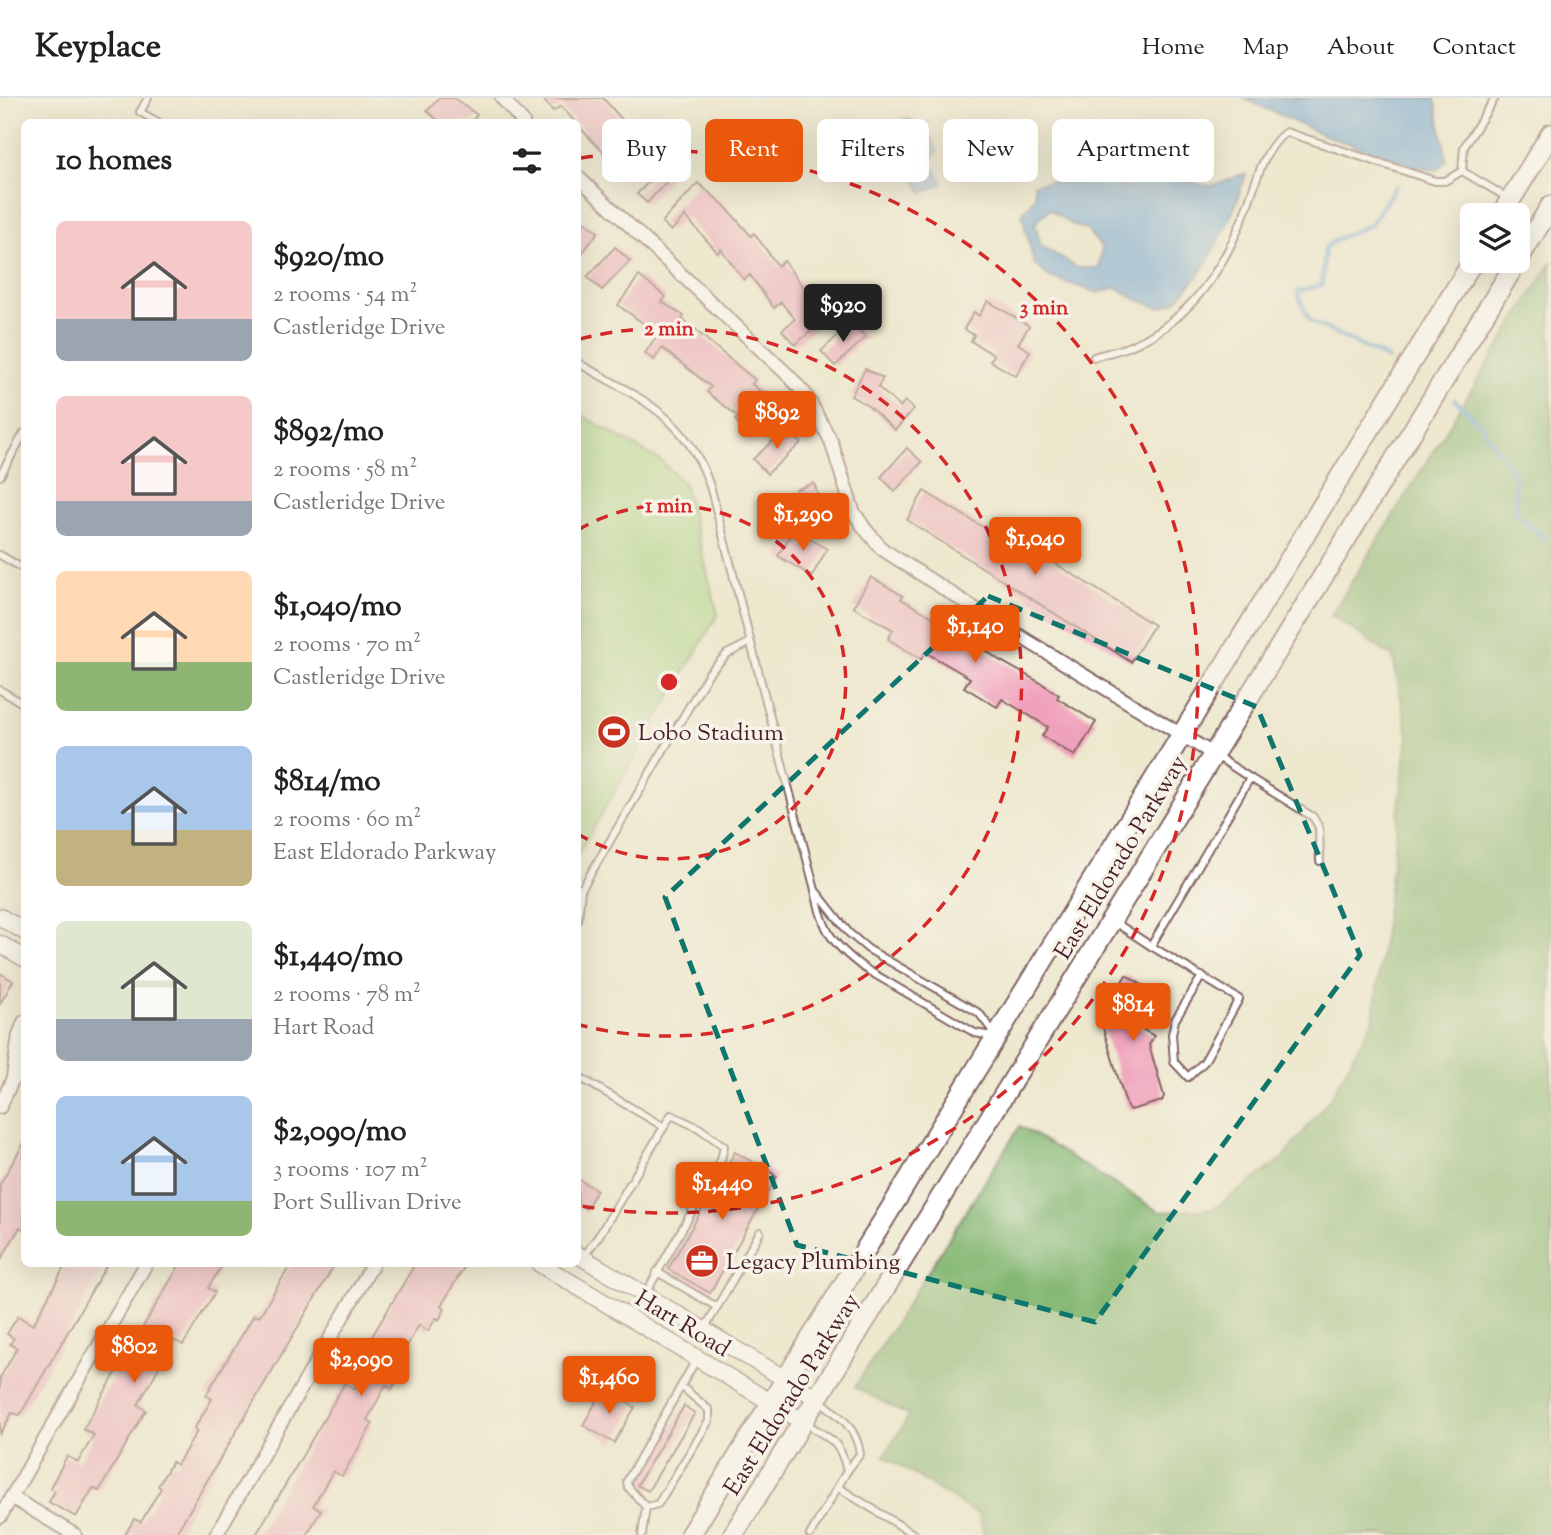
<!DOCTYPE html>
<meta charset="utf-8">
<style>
body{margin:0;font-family:"Sorts Mill Goudy",serif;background:#f6f6f6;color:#222;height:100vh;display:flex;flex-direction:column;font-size:26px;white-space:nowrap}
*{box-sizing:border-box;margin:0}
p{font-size:23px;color:#767676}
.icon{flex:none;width:38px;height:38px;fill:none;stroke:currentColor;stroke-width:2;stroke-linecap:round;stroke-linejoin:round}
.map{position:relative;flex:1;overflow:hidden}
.sheet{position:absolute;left:21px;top:21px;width:560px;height:1148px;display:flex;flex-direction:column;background:#fff;border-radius:10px;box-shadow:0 7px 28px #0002}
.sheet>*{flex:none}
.top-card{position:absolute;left:602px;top:21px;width:665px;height:63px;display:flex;gap:14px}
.tools{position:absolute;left:1460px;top:105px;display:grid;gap:14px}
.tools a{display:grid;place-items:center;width:70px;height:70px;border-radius:10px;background:#fff;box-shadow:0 7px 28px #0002;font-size:35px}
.price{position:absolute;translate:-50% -60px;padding:0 16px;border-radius:7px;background:#ea580c;color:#fff;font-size:23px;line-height:46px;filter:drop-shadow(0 2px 4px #0008)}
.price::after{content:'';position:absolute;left:50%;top:42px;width:21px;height:16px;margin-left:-10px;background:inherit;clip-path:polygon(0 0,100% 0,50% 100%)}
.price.on{background:#222;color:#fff}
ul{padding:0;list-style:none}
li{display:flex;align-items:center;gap:21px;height:175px;padding:0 35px}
li span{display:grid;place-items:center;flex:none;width:196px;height:140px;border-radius:10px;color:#555}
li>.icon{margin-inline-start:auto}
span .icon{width:84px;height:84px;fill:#fffc;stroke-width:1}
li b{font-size:30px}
h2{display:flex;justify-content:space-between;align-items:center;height:84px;padding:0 35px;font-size:30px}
.tag{padding:0 24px;border-radius:10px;background:#fff;box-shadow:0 7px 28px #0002;font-size:24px;line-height:63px}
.tag.on{background:#ea580c;color:#fff}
header{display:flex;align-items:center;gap:42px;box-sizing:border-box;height:98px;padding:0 35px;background:#fff;border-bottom:2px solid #e0e0e0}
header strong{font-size:33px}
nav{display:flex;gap:38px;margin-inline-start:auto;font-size:24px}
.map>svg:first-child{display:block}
.green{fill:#a6d684;stroke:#787a58;stroke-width:2}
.forest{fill:#84b772;stroke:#676b4e;stroke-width:2}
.water{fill:#69a2d8;stroke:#5a6082;stroke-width:2;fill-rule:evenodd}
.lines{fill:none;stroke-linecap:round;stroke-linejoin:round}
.stream{stroke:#69a2d8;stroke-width:4.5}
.building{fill:#f0a1bb}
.service-casing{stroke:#836564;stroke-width:10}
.minor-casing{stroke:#836564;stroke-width:16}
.tertiary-casing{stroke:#836564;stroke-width:19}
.primary-casing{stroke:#836564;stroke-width:23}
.service{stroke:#fff;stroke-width:6}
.minor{stroke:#fff;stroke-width:12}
.tertiary{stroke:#fff;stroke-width:16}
.primary{stroke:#fff;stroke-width:19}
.marked{fill:none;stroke:#0f766e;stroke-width:5;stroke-dasharray:14 9;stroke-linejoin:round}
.ring{fill:none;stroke:#d62828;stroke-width:3.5;stroke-dasharray:12 9}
.labels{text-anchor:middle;stroke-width:7;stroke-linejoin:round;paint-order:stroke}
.poi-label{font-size:24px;fill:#4a1f2b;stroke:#f7f3e8;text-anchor:start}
.street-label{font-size:24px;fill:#4a1f2b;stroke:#f7f3e8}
.centre{fill:#d62828;stroke:#f7f3e8;stroke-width:3.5}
.ring-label{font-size:21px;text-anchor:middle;font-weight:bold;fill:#d62828;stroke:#f7f3e8;stroke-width:7;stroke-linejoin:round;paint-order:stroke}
</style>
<header>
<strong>Keyplace</strong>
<nav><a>Home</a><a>Map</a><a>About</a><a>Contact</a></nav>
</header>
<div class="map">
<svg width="1551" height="1437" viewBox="0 0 1551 1437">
<rect width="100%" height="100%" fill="#f7f3e8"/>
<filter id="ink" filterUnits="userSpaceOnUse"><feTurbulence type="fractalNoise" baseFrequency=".0143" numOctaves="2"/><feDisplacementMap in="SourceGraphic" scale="14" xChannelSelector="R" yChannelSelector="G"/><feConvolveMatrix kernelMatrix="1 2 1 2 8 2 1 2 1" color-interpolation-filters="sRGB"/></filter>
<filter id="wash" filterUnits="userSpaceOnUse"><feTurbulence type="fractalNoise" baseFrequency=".00686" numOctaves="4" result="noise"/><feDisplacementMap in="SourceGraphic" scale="28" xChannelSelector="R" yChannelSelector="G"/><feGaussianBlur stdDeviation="1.57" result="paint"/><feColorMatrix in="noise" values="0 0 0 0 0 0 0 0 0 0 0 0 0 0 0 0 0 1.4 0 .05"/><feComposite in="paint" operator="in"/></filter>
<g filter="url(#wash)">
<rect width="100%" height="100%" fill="#eee8cf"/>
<!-- green -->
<path class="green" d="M578,315L661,363L684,386L718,516L578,756Z"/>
<!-- forest -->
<path class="forest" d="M1551,165V1437H984L979,1417L884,1358L909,1318L855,1289L1020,1028L1160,1114L1213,1111L1281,1062L1331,999L1373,923L1408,637L1393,559L1331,517Z"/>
<!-- water -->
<g class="water">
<path d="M1243,0H1435L1447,63L1436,72L1418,70L1319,35Z"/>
<path d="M908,20L929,35L937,54L927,64L936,73L943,85L923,95L909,73L880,40L895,24Z"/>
<path d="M1172,76C1184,82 1204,91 1218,86C1228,83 1235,77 1246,76L1235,109L1219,143L1199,177L1176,203L1160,210L1138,202L1116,189L1098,195L1050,179L1034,166L1022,116L1035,99L1034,86L1053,83L1070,85L1109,82L1128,89ZM1049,111L1071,126L1087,132L1102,150L1099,170H1078L1041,148L1035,125Z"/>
</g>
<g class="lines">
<!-- stream -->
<g class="stream">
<path d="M1388,261L1310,223L1297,194L1322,187L1325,149L1341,139L1370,127L1396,88"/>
<path d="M1455,302L1481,327L1514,376L1516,416L1545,441"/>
</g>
</g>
<g id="blocks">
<!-- building -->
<g class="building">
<path d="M439,0H454L477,17L471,24H440L427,13Z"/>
<path d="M542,0H603L632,33L637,28L649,38L622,68L595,46L561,8L553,13Z"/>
<path d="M674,57L683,66L647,105L637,96Z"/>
<path d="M698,85L724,107L751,138L754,135L778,168L784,163L814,204L817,201L830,216L795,247L782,232L795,221L781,204L774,210L750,177L744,182L721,151L718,155L685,118L671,133L662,124Z"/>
<path d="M583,123L598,134L578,161V130Z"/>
<path d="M615,149L630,163L602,192L587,179Z"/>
<path d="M639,178L666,199L662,204L684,218L682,221L755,282L752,286L777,308L750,337L735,322L738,319L707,294L711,289L662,250L654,262L645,255L658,236L618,207Z"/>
<path d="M988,203L1029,228L1018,246L1030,253L1016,278L990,263L994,257L971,243L974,237L964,231L974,214L979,218Z"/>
<path d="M852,225L866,239L835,268L821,253Z"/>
<path d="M865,271L883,280L878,289L900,309L905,303L914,311L895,332L867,307L851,298Z"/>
<path d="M787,330L801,345L767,376L753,361Z"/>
<path d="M907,350L922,364L895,393L881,379Z"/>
<path d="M814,385L825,418L806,424L795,392Z"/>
<path d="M924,393L1001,440L1004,434L1038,453L1037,454L1154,527L1131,564L907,422Z"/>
<path d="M794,431L827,451L812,478L778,458Z"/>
<path d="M871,479L903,498L901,501L963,536L999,562L1041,585L1059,597L1057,600L1096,624L1075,658L1042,638L1048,629L1002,601L997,609L964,589L970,580L925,554L921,561L888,541L893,532L853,509Z"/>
<path d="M0,875L13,883L0,906Z"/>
<path d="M1126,877L1160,898L1140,930L1154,938L1149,947L1164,998L1162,1003L1131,1012L1127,1009L1100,920Z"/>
<path d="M24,1045V1132L20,1129L0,1163V1086Z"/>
<path d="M735,1054L777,1078L710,1195L668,1171Z"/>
<path d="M578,1081L597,1092L586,1111L578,1106Z"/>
<path d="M66,1166H107L20,1317L12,1315L0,1336V1280L17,1250L10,1246L14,1240L7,1236L18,1218L33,1227Z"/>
<path d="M180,1166H223L208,1190L215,1194L183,1247L174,1242L138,1307L146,1312L99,1393L93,1390L76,1419L49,1404L55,1393L50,1390L67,1358L78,1364L94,1337L83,1331Z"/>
<path d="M291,1166H335L175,1437H125L134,1421L141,1424L161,1390L158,1388L172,1364L177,1367L197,1333L194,1331L212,1301L206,1297L254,1217L259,1219Z"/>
<path d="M415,1166H466L441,1208L445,1211L439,1222L436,1220L428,1233L419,1227L399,1262L406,1266L392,1291L386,1287L367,1322L373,1325L342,1378L333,1373L313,1408L321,1412L307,1437H256L345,1285L355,1291L371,1263L361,1257Z"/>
<path d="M604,1290L635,1309L614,1345L583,1327Z"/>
<path d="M684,1308L695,1315L648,1393L637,1387Z"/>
</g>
</g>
</g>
<g filter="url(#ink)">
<use href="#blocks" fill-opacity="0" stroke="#836564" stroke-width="2"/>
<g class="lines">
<!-- service casing -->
<g class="service-casing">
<g id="service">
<path d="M148,0L140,14L158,24"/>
<path d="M1462,73L1464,49L1495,0"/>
<path d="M1094,259C1106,255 1119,253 1130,248C1192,223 1228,164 1249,103C1257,80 1265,49 1286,34L1435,83H1445L1462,73L1508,100"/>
<path d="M578,265C640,300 691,320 712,395L815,792C823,833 831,845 864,870L975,935L997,939L979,915L868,851L849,835L815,792"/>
<path d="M0,378L24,335"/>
<path d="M0,457L24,471"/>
<path d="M0,592L24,606"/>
<path d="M1250,680L1313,719L1319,729L1320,763"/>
<path d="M578,790L581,792L709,575L727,556L749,545"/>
<path d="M578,796L581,792L578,822"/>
<path d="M1113,823L1151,848L1250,680L1215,657"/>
<path d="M1151,848L1239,901L1204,964L1188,979L1174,964L1172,936L1175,922L1202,878"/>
<path d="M581,980L664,1029"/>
<path d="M584,1158L600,1136L671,1017L699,1030L724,1048L721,1062L646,1195"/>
<path d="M657,1174L717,1209"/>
<path d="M705,1230L760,1134"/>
<path d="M805,1325C830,1341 840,1342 847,1373"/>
<path d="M839,1390L915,1437"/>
<path d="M646,1409L658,1406L709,1323V1312L681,1288"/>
<path d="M642,1437L646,1409L628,1389L627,1383L696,1262"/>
<path d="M810,1437L847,1373L860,1356C857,1330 839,1317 819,1302"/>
</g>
</g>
<!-- minor casing -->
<g class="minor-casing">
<g id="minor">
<path d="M502,0L523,24"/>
<path d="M578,79L789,278L806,297L831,343L853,413L865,431L882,451L977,512L1213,656"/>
<path d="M13,980L19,937L24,924"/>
<path d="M0,1009L13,980L24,961"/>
<path d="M11,1399L75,1437"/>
<path d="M0,1419L146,1166"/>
<path d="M216,1437L373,1166"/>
</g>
</g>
<!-- tertiary casing -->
<g class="tertiary-casing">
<g id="tertiary">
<path d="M0,819L24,833"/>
<path d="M0,846L24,860"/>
<path d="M578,1157L817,1300"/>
<path d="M540,1166L802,1323"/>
</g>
</g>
<!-- primary casing -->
<g class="primary-casing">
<g id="primary">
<path d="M1501,117L1551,36"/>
<path d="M690,1437L1473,163"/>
<path d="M733,1437L1551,108"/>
</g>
</g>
<!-- service -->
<use href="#service" class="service"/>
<!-- minor -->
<use href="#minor" class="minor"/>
<!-- tertiary -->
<use href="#tertiary" class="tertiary"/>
<!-- primary -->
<use href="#primary" class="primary"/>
</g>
</g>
<!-- marked area -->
<path d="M0 0H1551V1437H0ZM988,498L1257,609L1360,857L1095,1224L797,1147L665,799Z" fill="#eee8cf" fill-opacity=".55" fill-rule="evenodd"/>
<path class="marked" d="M988,498L1257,609L1360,857L1095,1224L797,1147L665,799Z"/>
<!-- distance rings -->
<g class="ring">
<path d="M578 432A177 177 0 1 1 578 736"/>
<path d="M580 241A354 354 0 1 1 580 927"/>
<path d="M581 60A531 531 0 1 1 581 1108"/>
</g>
<!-- icons -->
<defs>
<g id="stadium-disc" transform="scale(1.75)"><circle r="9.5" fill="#c8321e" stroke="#f7f3e8"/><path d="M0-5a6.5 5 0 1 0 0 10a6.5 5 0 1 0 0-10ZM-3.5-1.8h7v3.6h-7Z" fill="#fff"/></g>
<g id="office-disc" transform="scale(1.75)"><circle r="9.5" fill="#c8321e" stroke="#f7f3e8"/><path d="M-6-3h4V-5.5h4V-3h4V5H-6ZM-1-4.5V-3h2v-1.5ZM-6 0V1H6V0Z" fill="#fff"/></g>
</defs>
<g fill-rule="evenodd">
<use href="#stadium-disc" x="614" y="634"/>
<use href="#office-disc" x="702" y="1163"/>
</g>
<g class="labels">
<!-- poi labels -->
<g class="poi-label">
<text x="638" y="642">Lobo Stadium</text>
<text x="726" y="1171">Legacy Plumbing</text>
</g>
<!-- street labels -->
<g class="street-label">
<text transform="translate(1120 759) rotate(-59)" y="8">East Eldorado Parkway</text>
<text transform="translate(683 1225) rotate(31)" y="8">Hart Road</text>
<text transform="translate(791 1296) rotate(-58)" y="8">East Eldorado Parkway</text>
</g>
</g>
<circle cx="669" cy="584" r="10" class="centre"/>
<g class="ring-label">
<text x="1044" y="216">3 min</text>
<text x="669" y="237">2 min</text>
<text x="669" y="414">1 min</text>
</g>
</svg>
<div class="tools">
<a><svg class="icon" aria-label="layers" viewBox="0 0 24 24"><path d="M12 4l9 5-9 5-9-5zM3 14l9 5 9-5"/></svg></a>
</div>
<b class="price on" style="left:843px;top:246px">$920</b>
<b class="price" style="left:777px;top:353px">$892</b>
<b class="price" style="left:803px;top:455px">$1,290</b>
<b class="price" style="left:1035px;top:479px">$1,040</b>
<b class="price" style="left:975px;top:567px">$1,140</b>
<b class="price" style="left:1133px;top:945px">$814</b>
<b class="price" style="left:722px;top:1124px">$1,440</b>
<b class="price" style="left:134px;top:1287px">$802</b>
<b class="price" style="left:361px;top:1300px">$2,090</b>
<b class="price" style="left:609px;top:1318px">$1,460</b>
<div class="top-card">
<a class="tag">Buy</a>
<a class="tag on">Rent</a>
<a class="tag">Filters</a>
<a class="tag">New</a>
<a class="tag">Apartment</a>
</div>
<section class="sheet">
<h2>10 homes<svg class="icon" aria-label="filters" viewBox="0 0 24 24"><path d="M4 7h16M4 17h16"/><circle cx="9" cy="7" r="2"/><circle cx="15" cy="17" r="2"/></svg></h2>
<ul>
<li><span style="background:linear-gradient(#f6c9c9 70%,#9aa5b1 0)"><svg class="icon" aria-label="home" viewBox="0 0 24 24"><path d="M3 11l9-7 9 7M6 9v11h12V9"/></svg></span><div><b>$920/mo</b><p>2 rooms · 54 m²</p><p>Castleridge Drive</p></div></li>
<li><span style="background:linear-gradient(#f6c9c9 75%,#9aa5b1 0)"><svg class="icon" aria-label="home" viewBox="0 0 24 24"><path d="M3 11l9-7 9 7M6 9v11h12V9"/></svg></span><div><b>$892/mo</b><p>2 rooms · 58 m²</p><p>Castleridge Drive</p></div></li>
<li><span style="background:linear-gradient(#ffd9b3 65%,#8fb573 0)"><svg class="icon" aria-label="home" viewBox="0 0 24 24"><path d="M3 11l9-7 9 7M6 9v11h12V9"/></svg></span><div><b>$1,040/mo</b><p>2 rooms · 70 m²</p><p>Castleridge Drive</p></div></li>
<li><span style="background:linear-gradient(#a9c7e8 60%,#c2b280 0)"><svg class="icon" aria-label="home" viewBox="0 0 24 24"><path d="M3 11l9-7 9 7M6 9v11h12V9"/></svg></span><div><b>$814/mo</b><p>2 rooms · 60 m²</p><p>East Eldorado Parkway</p></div></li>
<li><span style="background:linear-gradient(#dfe7d0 70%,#9aa5b1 0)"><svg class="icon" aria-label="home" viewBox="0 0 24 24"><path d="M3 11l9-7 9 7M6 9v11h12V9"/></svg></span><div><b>$1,440/mo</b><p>2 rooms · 78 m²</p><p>Hart Road</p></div></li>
<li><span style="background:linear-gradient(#a9c7e8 75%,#8fb573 0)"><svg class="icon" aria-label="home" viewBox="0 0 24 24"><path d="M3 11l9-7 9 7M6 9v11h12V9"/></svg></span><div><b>$2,090/mo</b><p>3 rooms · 107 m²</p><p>Port Sullivan Drive</p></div></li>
</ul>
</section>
</div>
